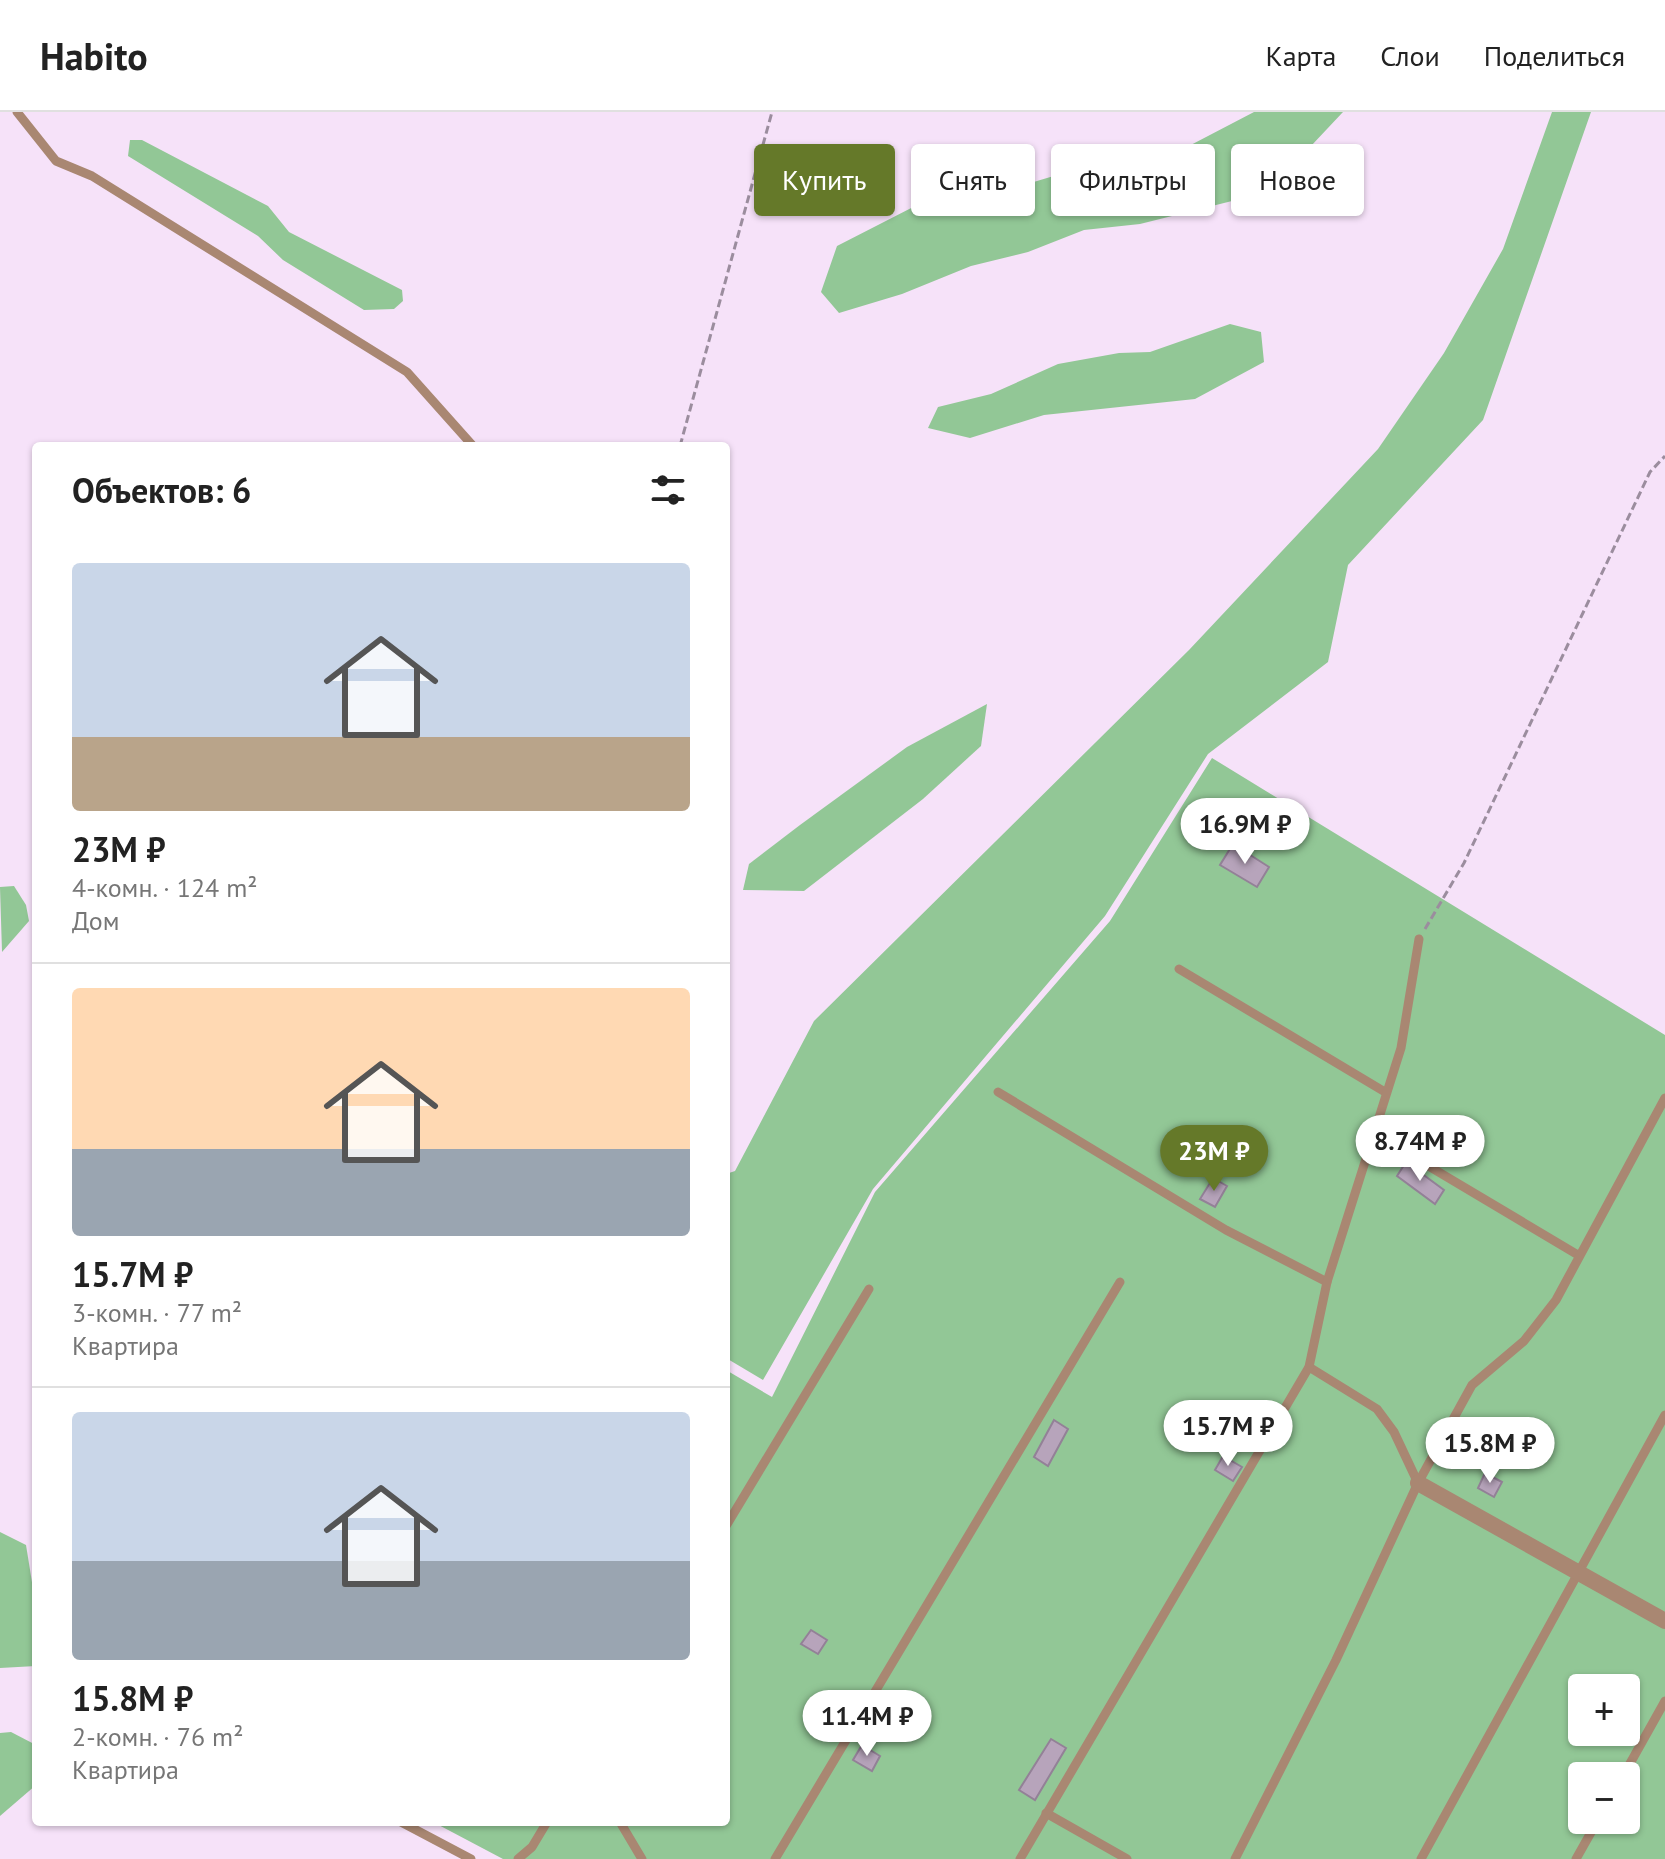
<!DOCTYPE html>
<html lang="ru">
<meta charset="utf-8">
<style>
body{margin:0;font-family:"PT Sans",sans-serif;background:#f2f2f2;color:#222;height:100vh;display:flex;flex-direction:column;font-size:30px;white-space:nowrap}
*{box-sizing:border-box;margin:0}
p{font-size:26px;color:#767676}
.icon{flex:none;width:44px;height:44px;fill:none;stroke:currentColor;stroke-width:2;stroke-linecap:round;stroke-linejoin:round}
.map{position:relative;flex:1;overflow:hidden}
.panel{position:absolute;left:32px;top:330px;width:698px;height:1384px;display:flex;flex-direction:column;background:#fff;border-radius:8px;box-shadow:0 2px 6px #0004}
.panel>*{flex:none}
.banner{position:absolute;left:754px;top:32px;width:760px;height:72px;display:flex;gap:16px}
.buttons{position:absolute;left:1568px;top:1562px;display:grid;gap:16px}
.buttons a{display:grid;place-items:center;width:72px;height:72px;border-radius:8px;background:#fff;box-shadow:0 2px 6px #0004;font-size:40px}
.price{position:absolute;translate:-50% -68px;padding:0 18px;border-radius:28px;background:#fff;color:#222;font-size:26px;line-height:52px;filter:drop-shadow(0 2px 4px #0008)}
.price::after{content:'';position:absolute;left:50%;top:48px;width:24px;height:18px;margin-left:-12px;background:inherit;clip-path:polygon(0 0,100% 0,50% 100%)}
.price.current{background:#657929;color:#fff}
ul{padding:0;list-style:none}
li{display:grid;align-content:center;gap:16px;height:424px;padding:0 40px}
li+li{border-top:2px solid #e0e0e0}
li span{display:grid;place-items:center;height:248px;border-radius:8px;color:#555}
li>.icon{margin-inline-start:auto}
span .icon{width:144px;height:144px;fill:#fffc;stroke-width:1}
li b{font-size:34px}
h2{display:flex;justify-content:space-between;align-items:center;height:96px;padding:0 40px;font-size:34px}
.pill{padding:0 28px;border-radius:8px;background:#fff;box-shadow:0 2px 6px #0004;font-size:28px;line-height:72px}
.pill.current{background:#657929;color:#fff}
header{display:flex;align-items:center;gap:48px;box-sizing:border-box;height:112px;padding:0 40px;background:#fff;border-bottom:2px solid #e0e0e0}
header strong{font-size:38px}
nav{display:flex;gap:44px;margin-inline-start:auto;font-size:28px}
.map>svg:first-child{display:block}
.green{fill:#92c796;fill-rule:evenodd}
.building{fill:#b7a4bb;stroke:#938197;stroke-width:2}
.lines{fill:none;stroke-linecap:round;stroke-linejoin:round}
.path{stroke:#9b8d9e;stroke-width:3;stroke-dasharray:8 4;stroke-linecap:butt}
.lane{stroke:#a98772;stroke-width:9}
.street{stroke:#a98772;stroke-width:16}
</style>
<header>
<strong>Habito</strong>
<nav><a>Карта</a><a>Слои</a><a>Поделиться</a></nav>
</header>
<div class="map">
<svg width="1665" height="1747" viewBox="0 0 1665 1747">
<rect width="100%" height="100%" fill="#f6e2f9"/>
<!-- green -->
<g class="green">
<path d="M1254,0H1343L1279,68L1244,86L1140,112L1084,118L1028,140L971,154L902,182L839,201L821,180L837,134L919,92L1027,72L1097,51L1185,36Z"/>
<path d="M1552,0H1591L1483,308L1348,453L1328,550L1208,642L1105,804L873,1077L763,1268L726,1246V1062L735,1059L814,909L1189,538L1378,337L1444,241L1503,137Z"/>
<path d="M130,28H142L268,94L289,120L402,178L403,189L394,197L364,198L283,148L258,124L128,44Z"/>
<path d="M1230,212L1261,220L1264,250L1195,287L1044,303L970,326L928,316L938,295L991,282L1058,252L1119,241L1150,240Z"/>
<path d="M987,592L981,634L923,687L804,779L743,778L749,752L800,713L907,635Z"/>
<path d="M1212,646L1665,923V1747H503L433,1710H726V1258L772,1285L875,1080L1110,809ZM1582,1576H1626V1620H1582ZM1582,1664H1626V1708H1582Z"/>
<path d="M14,774L26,793L29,809L2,840L0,775Z"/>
<path d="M0,1420L26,1433L36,1495V1554L0,1556Z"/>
<path d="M11,1620L36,1633V1673L0,1704V1621Z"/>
</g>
<!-- building -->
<g class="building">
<path d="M1233,732L1269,755L1257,775L1220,753Z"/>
<path d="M1432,1010L1446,1019L1430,1046L1416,1038Z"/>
<path d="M1406,1050L1444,1078L1435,1092L1397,1064Z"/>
<path d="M1213,1066L1227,1074L1215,1095L1200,1087Z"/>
<path d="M1054,1308L1068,1317L1048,1354L1034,1345Z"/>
<path d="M1223,1344L1242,1355L1233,1369L1215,1358Z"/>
<path d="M1485,1361L1502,1370L1494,1385L1478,1376Z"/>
<path d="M811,1518L827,1528L818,1542L801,1532Z"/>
<path d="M1051,1627L1066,1636L1035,1688L1019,1678Z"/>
<path d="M862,1633L880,1644L872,1659L853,1648Z"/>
</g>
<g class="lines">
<!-- path -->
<g class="path">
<path d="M680,334L772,0"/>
<path d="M1425,817L1464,751L1650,360L1665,344"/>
</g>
<!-- lane -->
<g class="lane">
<path d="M17,0L56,49L92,64L407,260L473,334"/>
<path d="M1179,857L1385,980"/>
<path d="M998,980L1226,1118L1327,1170"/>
<path d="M1373,1021L1578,1143"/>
<path d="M1309,1255L1377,1297L1394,1320L1418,1371"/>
<path d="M726,1414L869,1177"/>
<path d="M1623,1664L1665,1589"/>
<path d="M1046,1701L1127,1747"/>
<path d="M401,1710L471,1747"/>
<path d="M620,1710L642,1747"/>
<path d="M518,1747L532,1735L547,1710"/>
<path d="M775,1747L1120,1170"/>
<path d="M1020,1747L1309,1255L1327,1170L1401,936L1419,827"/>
<path d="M1235,1747L1336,1548L1418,1371L1472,1273L1524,1229L1556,1188L1665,986"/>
<path d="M1421,1747L1665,1303"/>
<path d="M1576,1747L1598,1708"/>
</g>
<!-- street -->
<path class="street" d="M1418,1371L1665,1509"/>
</g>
</svg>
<div class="buttons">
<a>+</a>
<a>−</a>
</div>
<b class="price" style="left:1245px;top:754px">16.9M ₽</b>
<b class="price" style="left:1420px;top:1071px">8.74M ₽</b>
<b class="price current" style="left:1214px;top:1081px">23M ₽</b>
<b class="price" style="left:1228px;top:1356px">15.7M ₽</b>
<b class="price" style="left:1490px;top:1373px">15.8M ₽</b>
<b class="price" style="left:867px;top:1646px">11.4M ₽</b>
<div class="banner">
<a class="pill current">Купить</a>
<a class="pill">Снять</a>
<a class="pill">Фильтры</a>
<a class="pill">Новое</a>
</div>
<section class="panel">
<h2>Объектов: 6<svg class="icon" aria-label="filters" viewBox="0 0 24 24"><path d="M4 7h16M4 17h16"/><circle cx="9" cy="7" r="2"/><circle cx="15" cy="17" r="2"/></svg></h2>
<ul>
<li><span style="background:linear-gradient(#c9d6e8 70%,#b9a48a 0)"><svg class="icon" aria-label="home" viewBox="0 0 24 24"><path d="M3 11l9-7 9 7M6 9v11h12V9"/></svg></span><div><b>23M ₽</b><p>4-комн. · 124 m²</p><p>Дом</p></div></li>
<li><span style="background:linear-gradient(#ffd9b3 65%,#9aa5b1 0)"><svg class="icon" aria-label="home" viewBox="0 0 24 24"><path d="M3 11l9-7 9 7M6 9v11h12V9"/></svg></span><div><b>15.7M ₽</b><p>3-комн. · 77 m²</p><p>Квартира</p></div></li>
<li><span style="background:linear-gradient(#c9d6e8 60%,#9aa5b1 0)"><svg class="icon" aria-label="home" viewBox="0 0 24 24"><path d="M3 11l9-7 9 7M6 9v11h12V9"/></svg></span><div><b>15.8M ₽</b><p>2-комн. · 76 m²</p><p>Квартира</p></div></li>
</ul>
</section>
</div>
